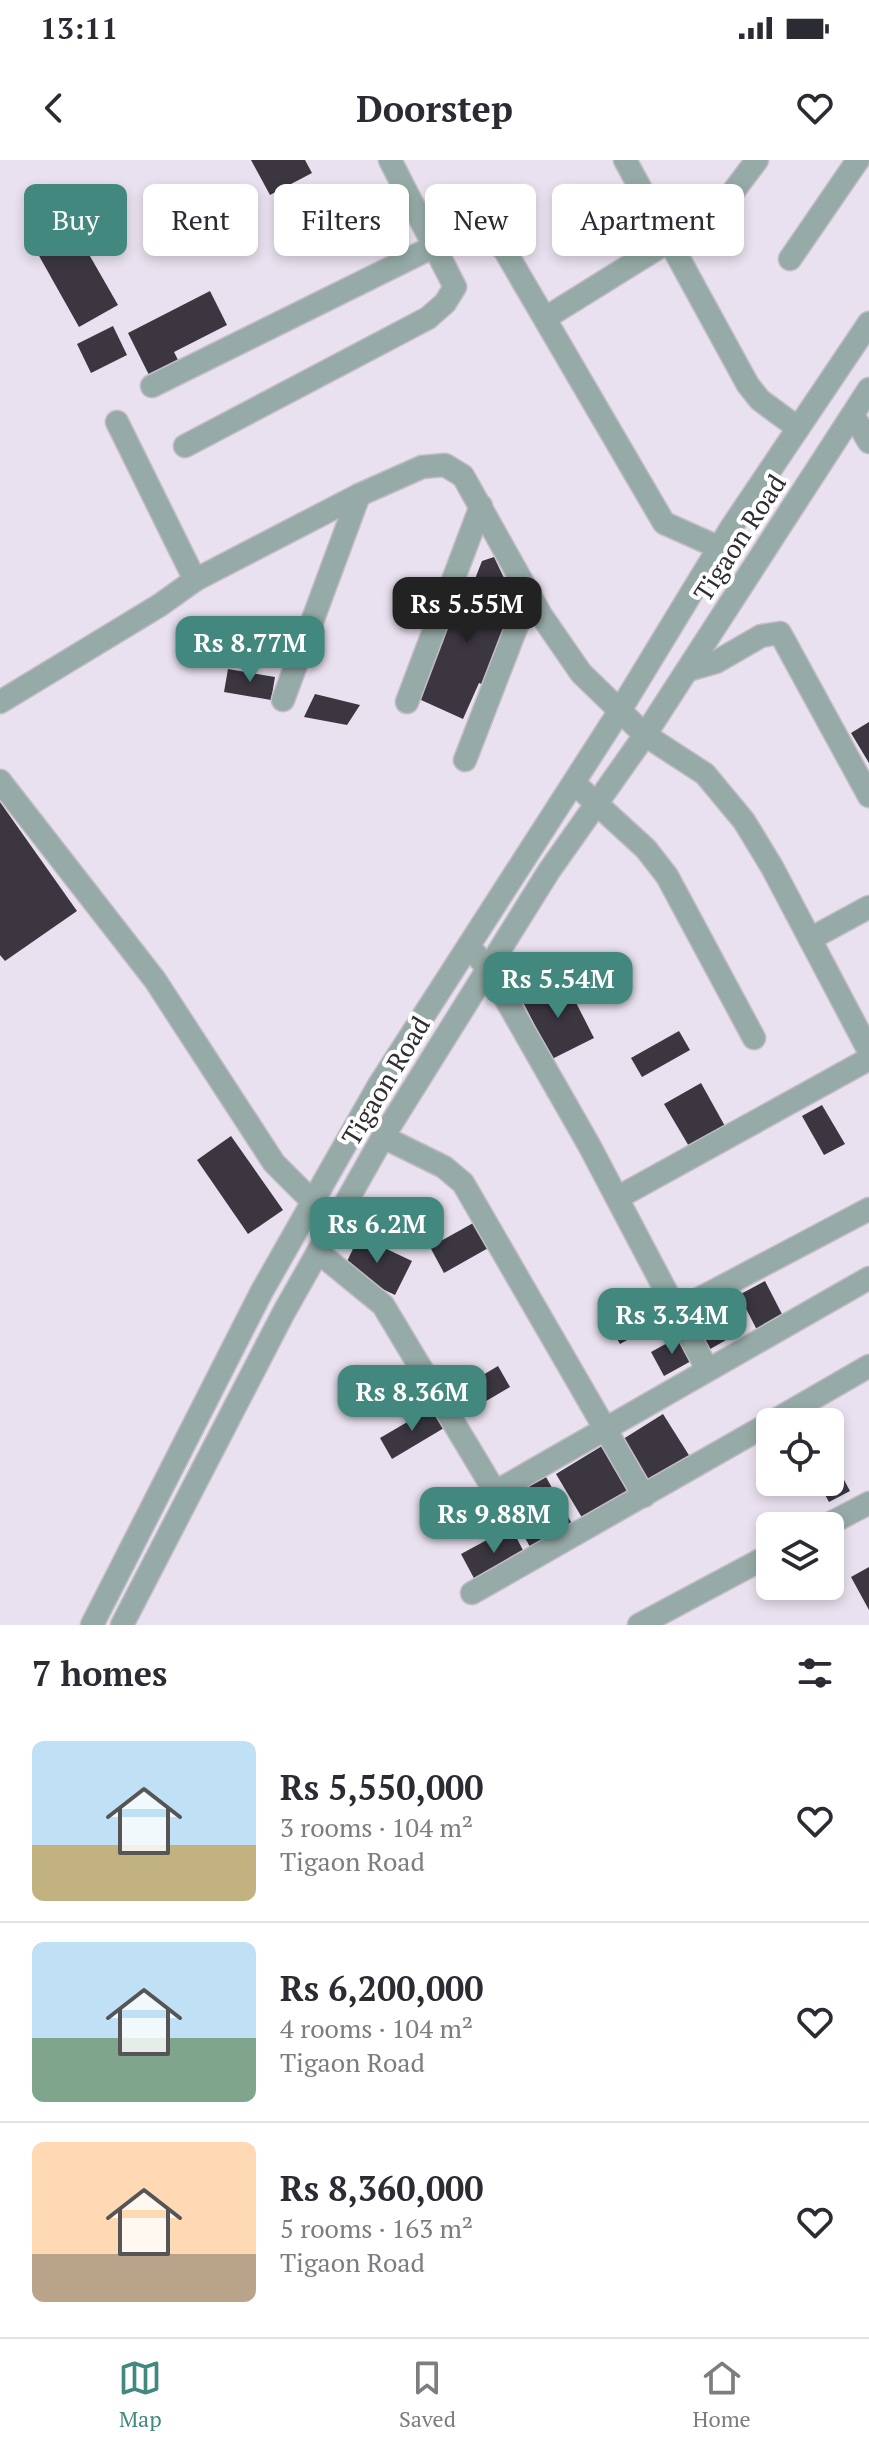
<!DOCTYPE html>
<meta charset="utf-8">
<style>
body{margin:0;font-family:"PT Serif",serif;background:#f7f7f7;color:#2b2b33;height:100vh;display:flex;flex-direction:column;font-size:30px;white-space:nowrap}
*{box-sizing:border-box;margin:0}
p{font-size:26px;color:#7c7c81}
.icon{flex:none;width:44px;height:44px;fill:none;stroke:currentColor;stroke-width:2;stroke-linecap:round;stroke-linejoin:round}
.map{position:relative;height:1465px;overflow:hidden}
.details{display:flex;flex-direction:column;background:#fff;flex:1}
.details>*{flex:none}
.hud{position:absolute;left:24px;top:24px;width:822px;height:72px;display:flex;gap:16px}
.fabs{position:absolute;left:756px;top:1248px;display:grid;gap:16px}
.fabs a{display:grid;place-items:center;width:88px;height:88px;border-radius:12px;background:#fff;box-shadow:0 4px 12px #0003;font-size:40px}
.price{position:absolute;translate:-50% -68px;padding:0 18px;border-radius:16px;background:#43887e;color:#fff;font-size:26px;line-height:52px;filter:drop-shadow(0 2px 4px #0008)}
.price::after{content:'';position:absolute;left:50%;top:48px;width:24px;height:18px;margin-left:-12px;background:inherit;clip-path:polygon(0 0,100% 0,50% 100%)}
.price.selected{background:#222;color:#fff}
ul{padding:0;list-style:none}
li{display:flex;align-items:center;gap:24px;height:200px;padding:0 32px}
li+li{border-top:2px solid #e1e1e2}
li span{display:grid;place-items:center;flex:none;width:224px;height:160px;border-radius:12px;color:#555}
li>.icon{margin-inline-start:auto}
span .icon{width:96px;height:96px;fill:#fffc;stroke-width:1}
li b{font-size:34px}
h2{display:flex;justify-content:space-between;align-items:center;height:96px;padding:0 32px;font-size:34px}
.tag{padding:0 28px;border-radius:12px;background:#fff;box-shadow:0 4px 12px #0003;font-size:28px;line-height:72px}
.tag.selected{background:#43887e;color:#fff}
.status{display:flex;justify-content:space-between;align-items:center;height:56px;padding:0 40px;background:#fff;direction:ltr}
.status svg{height:22px;fill:currentColor}
header{display:flex;justify-content:space-between;align-items:center;height:104px;padding:0 32px;background:#fff;font-size:36px;font-weight:800}
.tab-bar{display:flex;justify-content:space-around;align-items:center;height:112px;border-top:2px solid #e1e1e2;background:#fff;font-size:22px;color:#7c7c81}
.tab-bar a{display:grid;justify-items:center;gap:4px}
.tab-bar .selected{color:#43887e}
.map>svg:first-child{display:block}
.building{fill:#3c3641}
.lines{fill:none;stroke-linecap:round;stroke-linejoin:round}
.minor-casing{stroke:#c4bdc9;stroke-width:25}
.tertiary-casing{stroke:#c4bdc9;stroke-width:25}
.minor{stroke:#96aba7;stroke-width:22}
.tertiary{stroke:#96aba7;stroke-width:22}
.labels{text-anchor:middle;stroke-width:8;stroke-linejoin:round;paint-order:stroke}
.street-label{font-size:26px;fill:#302d32;stroke:#fff}
</style>
<div class="status"><b>13:11</b><svg viewBox="0 0 49 12"><path d="M0 12V9h3v3zM5 12V6h3v6zM10 12V3h3v9zM15 12V0h3v12zM26 1h20v11H26zM47 4h2v5h-2z"/></svg></div>
<header><svg class="icon" aria-label="back" viewBox="0 0 24 24"><path d="M15 5l-7 7 7 7"/></svg>Doorstep<svg class="icon" aria-label="heart" viewBox="0 0 24 24"><path d="M12 20l-8-8c-3-5 5-10 8-4 3-6 11-1 8 4z"/></svg></header>
<div class="map">
<svg width="869" height="1465" viewBox="0 0 869 1465">
<rect width="100%" height="100%" fill="#e9e1ef"/>
<!-- building -->
<g class="building">
<path d="M251,0H305L312,13L270,35Z"/>
<path d="M397,54L408,73L373,93L363,74Z"/>
<path d="M67,56L118,145L79,167L29,78Z"/>
<path d="M210,131L227,165L174,192L178,200L149,215L128,173Z"/>
<path d="M113,166L127,195L91,213L77,184Z"/>
<path d="M494,397L516,443L486,526L479,523L463,559L410,535L443,459L457,465L482,401Z"/>
<path d="M228,509L275,517L271,540L224,532Z"/>
<path d="M315,534L360,545L347,565L304,557Z"/>
<path d="M869,562V603L851,573Z"/>
<path d="M0,642L77,751L5,801L0,795Z"/>
<path d="M565,821L594,878L552,899L523,842Z"/>
<path d="M679,871L690,890L642,917L631,898Z"/>
<path d="M701,923L726,968L690,988L664,944Z"/>
<path d="M822,945L845,984L824,995L802,956Z"/>
<path d="M231,976L283,1050L248,1074L197,1000Z"/>
<path d="M475,1062L490,1087L444,1113L430,1087Z"/>
<path d="M359,1076L412,1101L395,1135L343,1110Z"/>
<path d="M765,1121L783,1156L757,1170L739,1135Z"/>
<path d="M626,1131L647,1169L620,1184L599,1147Z"/>
<path d="M720,1155L733,1176L705,1192L692,1171Z"/>
<path d="M680,1176L693,1200L664,1216L651,1192Z"/>
<path d="M498,1206L510,1227L464,1254L451,1234Z"/>
<path d="M433,1247L444,1268L392,1299L380,1278Z"/>
<path d="M663,1254L692,1300L649,1328L620,1281Z"/>
<path d="M602,1286L630,1333L584,1361L556,1314Z"/>
<path d="M830,1294L850,1331L829,1342L818,1322H830Z"/>
<path d="M546,1317L576,1371L534,1394L504,1340Z"/>
<path d="M511,1367L526,1396L476,1422L461,1394Z"/>
<path d="M869,1407V1450L851,1417Z"/>
</g>
<g class="lines">
<!-- minor casing -->
<g class="minor-casing">
<g id="minor">
<path d="M625,0L748,225L760,240L798,268"/>
<path d="M424,62L476,69L504,89L664,363L720,388"/>
<path d="M790,99L858,0"/>
<path d="M547,157L711,55L727,40L757,0"/>
<path d="M152,226L435,86"/>
<path d="M853,255L869,282"/>
<path d="M117,262L195,420L359,335L422,307L445,305L463,316L541,455L581,513L645,575L705,614L744,661L772,707L869,891"/>
<path d="M185,286L428,158L445,143L455,127L390,0"/>
<path d="M688,510L716,502L761,476L780,473L869,636"/>
<path d="M283,540L359,335"/>
<path d="M0,542L160,445L195,420"/>
<path d="M407,542L481,346"/>
<path d="M465,600L530,432"/>
<path d="M0,621L155,820L274,1003L334,1063"/>
<path d="M574,623L646,689L667,716L754,878"/>
<path d="M810,779L869,747"/>
<path d="M469,787L488,808L589,985L707,1209"/>
<path d="M383,977L444,1007L463,1023L644,1336"/>
<path d="M617,1038L869,899"/>
<path d="M318,1092L383,1145L494,1330L504,1327L869,1118"/>
<path d="M676,1151L869,1049"/>
<path d="M772,1262L869,1206"/>
<path d="M825,1366L869,1343"/>
<path d="M472,1433L770,1263"/>
<path d="M639,1465L770,1395"/>
</g>
</g>
<!-- tertiary casing -->
<g class="tertiary-casing">
<g id="tertiary">
<path d="M92,1465L262,1131L379,925L619,552L731,368L869,163"/>
<path d="M122,1465L284,1152L383,977L549,711L645,575L869,229"/>
</g>
</g>
<!-- minor -->
<use href="#minor" class="minor"/>
<!-- tertiary -->
<use href="#tertiary" class="tertiary"/>
</g>
<g class="labels">
<!-- street labels -->
<g class="street-label">
<text transform="translate(740 378) rotate(-57)" y="9">Tigaon Road</text>
<text transform="translate(386 921) rotate(-59)" y="9">Tigaon Road</text>
</g>
</g>
</svg>
<div class="fabs">
<a><svg class="icon" aria-label="locate" viewBox="0 0 24 24"><circle cx="12" cy="12" r="6"/><path d="M12 2v4M12 18v4M2 12h4M18 12h4"/></svg></a>
<a><svg class="icon" aria-label="layers" viewBox="0 0 24 24"><path d="M12 4l9 5-9 5-9-5zM3 14l9 5 9-5"/></svg></a>
</div>
<b class="price selected" style="left:467px;top:485px">Rs 5.55M</b>
<b class="price" style="left:250px;top:524px">Rs 8.77M</b>
<b class="price" style="left:558px;top:860px">Rs 5.54M</b>
<b class="price" style="left:377px;top:1105px">Rs 6.2M</b>
<b class="price" style="left:672px;top:1196px">Rs 3.34M</b>
<b class="price" style="left:412px;top:1273px">Rs 8.36M</b>
<b class="price" style="left:494px;top:1395px">Rs 9.88M</b>
<div class="hud">
<a class="tag selected">Buy</a>
<a class="tag">Rent</a>
<a class="tag">Filters</a>
<a class="tag">New</a>
<a class="tag">Apartment</a>
</div>
</div>
<section class="details">
<h2>7 homes<svg class="icon" aria-label="filters" viewBox="0 0 24 24"><path d="M4 7h16M4 17h16"/><circle cx="9" cy="7" r="2"/><circle cx="15" cy="17" r="2"/></svg></h2>
<ul>
<li><span style="background:linear-gradient(#bfe0f5 65%,#c2b280 0)"><svg class="icon" aria-label="home" viewBox="0 0 24 24"><path d="M3 11l9-7 9 7M6 9v11h12V9"/></svg></span><div><b>Rs 5,550,000</b><p>3 rooms · 104 m²</p><p>Tigaon Road</p></div><svg class="icon" aria-label="heart" viewBox="0 0 24 24"><path d="M12 20l-8-8c-3-5 5-10 8-4 3-6 11-1 8 4z"/></svg></li>
<li><span style="background:linear-gradient(#bfe0f5 60%,#7fa58c 0)"><svg class="icon" aria-label="home" viewBox="0 0 24 24"><path d="M3 11l9-7 9 7M6 9v11h12V9"/></svg></span><div><b>Rs 6,200,000</b><p>4 rooms · 104 m²</p><p>Tigaon Road</p></div><svg class="icon" aria-label="heart" viewBox="0 0 24 24"><path d="M12 20l-8-8c-3-5 5-10 8-4 3-6 11-1 8 4z"/></svg></li>
<li><span style="background:linear-gradient(#ffd9b3 70%,#b9a48a 0)"><svg class="icon" aria-label="home" viewBox="0 0 24 24"><path d="M3 11l9-7 9 7M6 9v11h12V9"/></svg></span><div><b>Rs 8,360,000</b><p>5 rooms · 163 m²</p><p>Tigaon Road</p></div><svg class="icon" aria-label="heart" viewBox="0 0 24 24"><path d="M12 20l-8-8c-3-5 5-10 8-4 3-6 11-1 8 4z"/></svg></li>
</ul>
</section>
<nav class="tab-bar">
<a class="selected"><svg class="icon" aria-label="map" viewBox="0 0 24 24"><path d="M3 6l6-2 6 2 6-2v14l-6 2-6-2-6 2zM9 4v14M15 6v14"/></svg>Map</a>
<a><svg class="icon" aria-label="saved" viewBox="0 0 24 24"><path d="M7 4h10v16l-5-4-5 4z"/></svg>Saved</a>
<a><svg class="icon" aria-label="home" viewBox="0 0 24 24"><path d="M3 11l9-7 9 7M6 9v11h12V9"/></svg>Home</a>
</nav>
